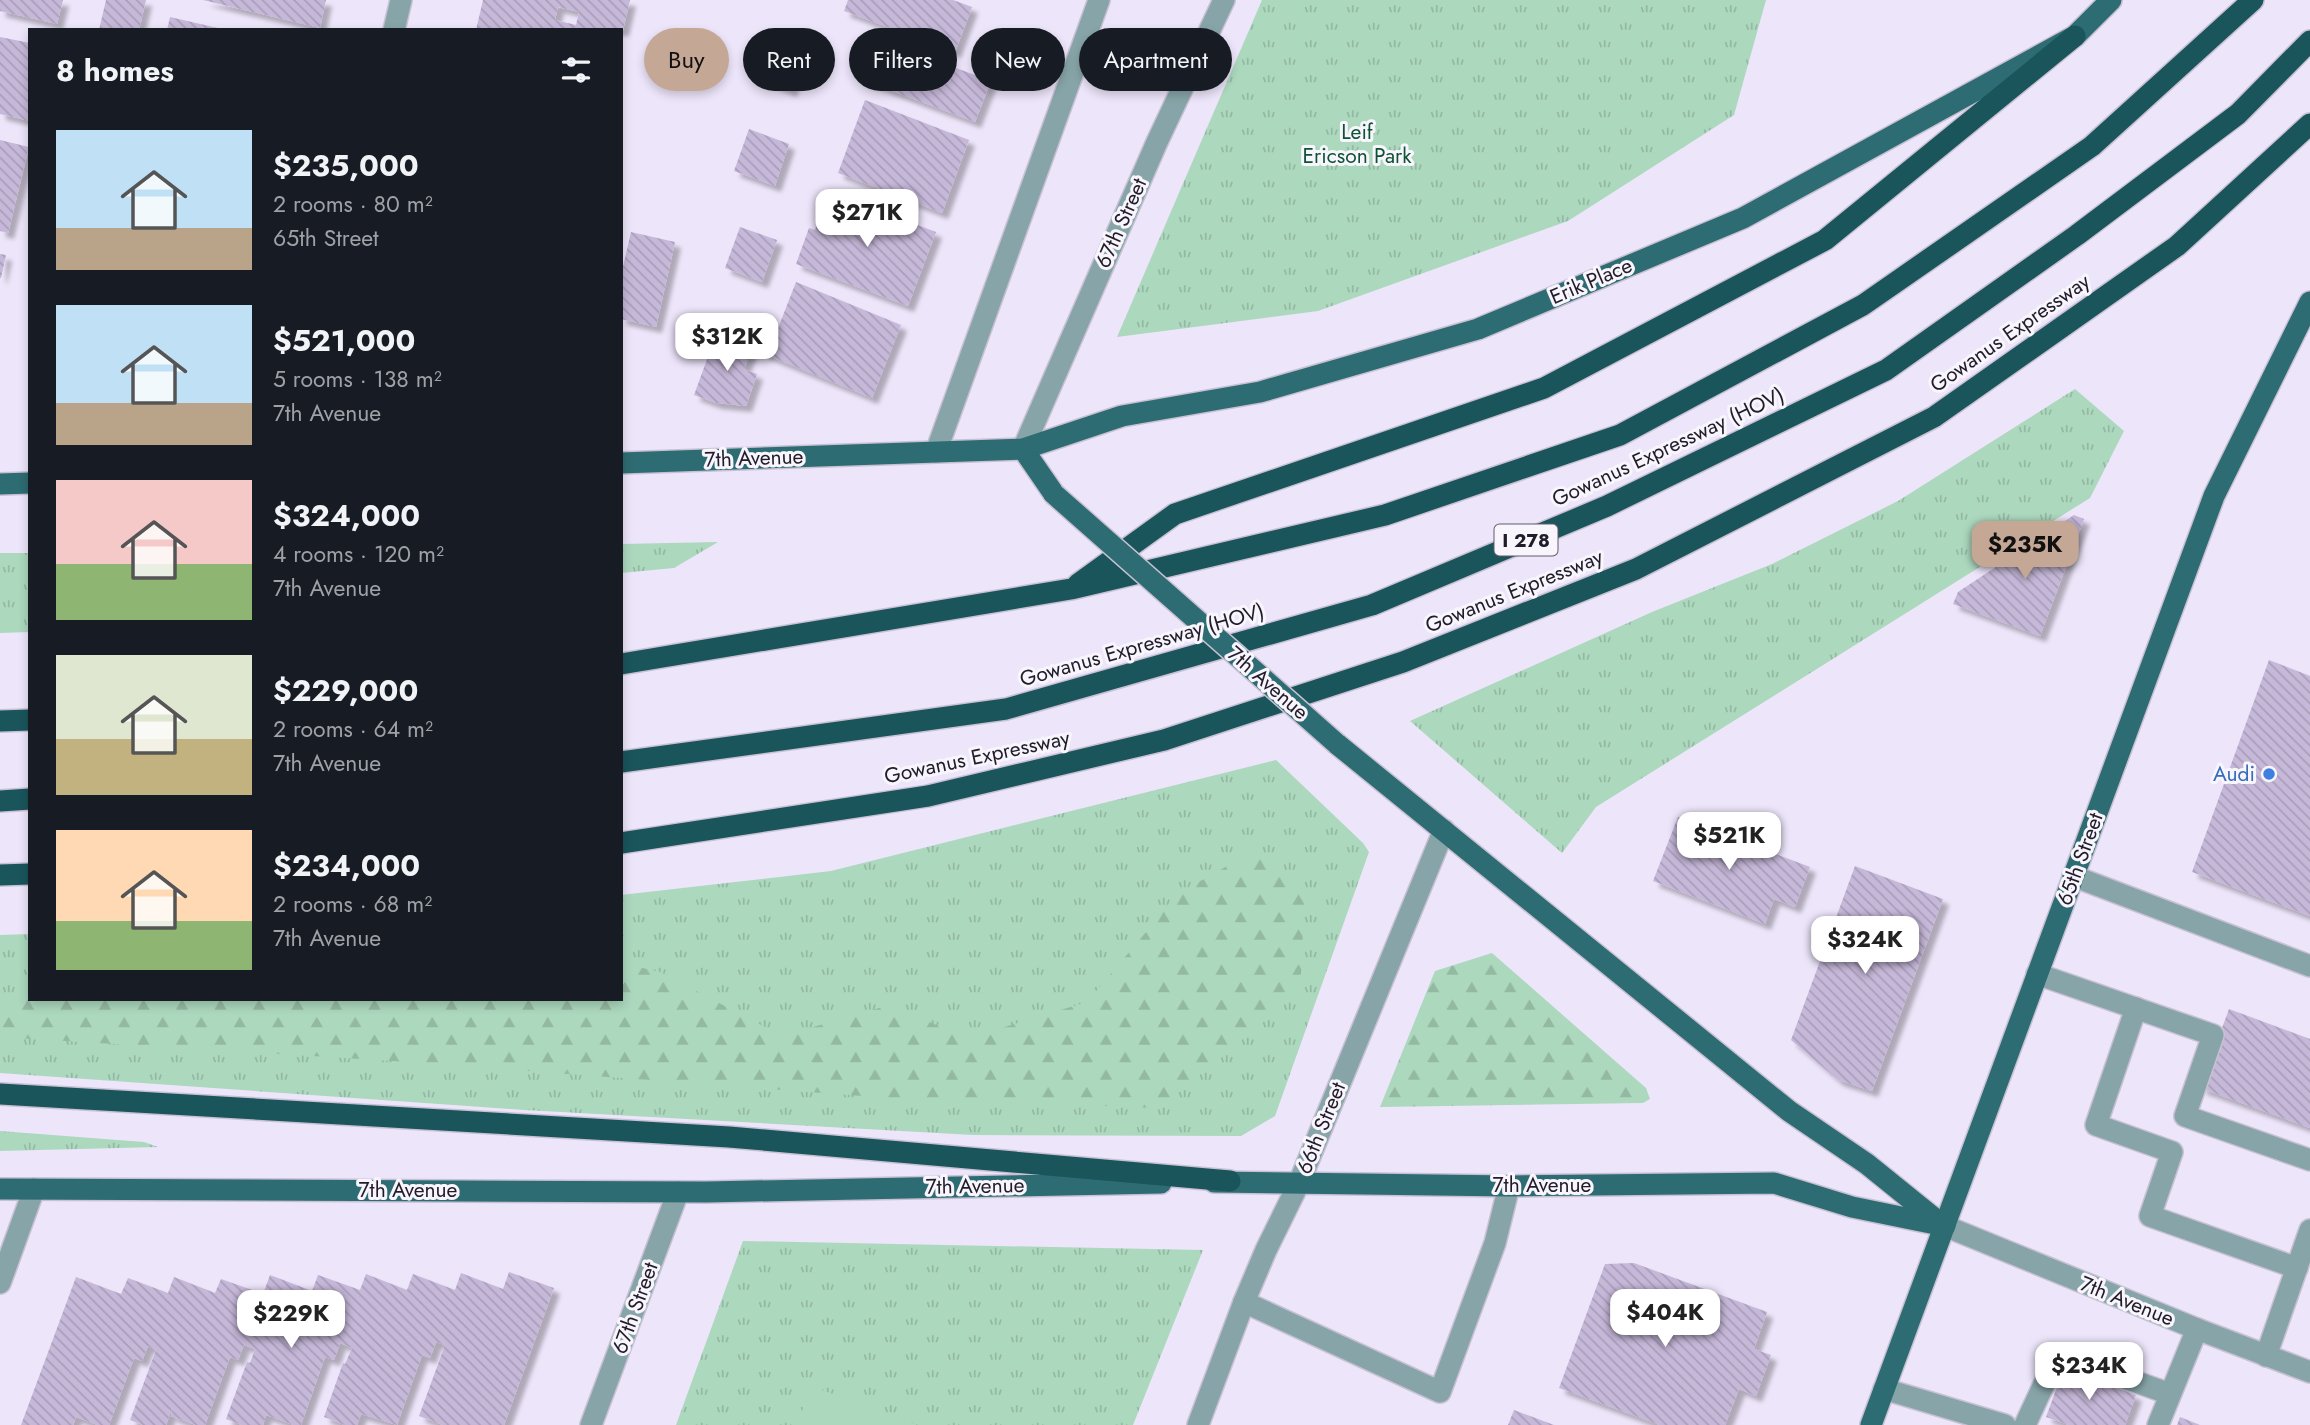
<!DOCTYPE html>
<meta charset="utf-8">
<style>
body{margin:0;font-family:Jost,sans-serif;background:#242831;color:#f1f3f6;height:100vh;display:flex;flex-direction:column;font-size:26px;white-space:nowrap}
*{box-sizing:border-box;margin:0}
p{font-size:23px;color:#9ea1a6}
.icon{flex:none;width:38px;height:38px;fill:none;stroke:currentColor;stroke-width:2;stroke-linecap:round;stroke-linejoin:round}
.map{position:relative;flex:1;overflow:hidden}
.panel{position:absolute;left:28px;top:28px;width:595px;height:973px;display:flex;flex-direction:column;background:#171b24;border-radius:0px;box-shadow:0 4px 10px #0003}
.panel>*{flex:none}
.guide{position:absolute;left:644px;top:28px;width:665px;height:63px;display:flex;gap:14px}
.price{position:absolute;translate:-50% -60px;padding:0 16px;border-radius:14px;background:#fff;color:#222;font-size:23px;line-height:46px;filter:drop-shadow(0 2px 4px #0008)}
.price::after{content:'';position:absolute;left:50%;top:42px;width:21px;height:16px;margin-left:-10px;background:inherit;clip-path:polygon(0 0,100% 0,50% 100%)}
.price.on{background:#c5a796;color:#111}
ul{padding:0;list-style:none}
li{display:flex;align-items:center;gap:21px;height:175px;padding:0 28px}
li span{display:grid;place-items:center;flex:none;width:196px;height:140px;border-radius:0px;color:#555}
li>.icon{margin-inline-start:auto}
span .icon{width:84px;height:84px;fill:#fffc;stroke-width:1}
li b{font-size:30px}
h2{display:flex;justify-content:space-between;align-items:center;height:84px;padding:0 28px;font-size:30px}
.tag{padding:0 24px;border-radius:32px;background:#171b24;box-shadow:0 4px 10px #0003;font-size:24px;line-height:63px}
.tag.on{background:#c5a796;color:#111}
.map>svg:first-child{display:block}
.grass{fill:url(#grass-tufts)}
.forest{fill:url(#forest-firs)}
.pitch{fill:#acd8be}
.building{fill:url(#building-back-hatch);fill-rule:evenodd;filter:url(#shadow)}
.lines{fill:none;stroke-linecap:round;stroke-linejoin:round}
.minor-casing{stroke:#c8c1d4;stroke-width:24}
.major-casing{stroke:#c8c1d4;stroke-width:24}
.highway-casing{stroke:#c8c1d4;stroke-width:24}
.minor{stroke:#87a5a8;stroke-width:21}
.major{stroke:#2d6c72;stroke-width:21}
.highway{stroke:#19555b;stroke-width:21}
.major-bridge-casing{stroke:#c8c1d4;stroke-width:24;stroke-linecap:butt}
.major-bridge{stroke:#2d6c72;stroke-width:21}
.shop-dot{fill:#3f7fe0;stroke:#f8f5fc;stroke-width:2.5}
.labels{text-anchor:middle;stroke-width:6;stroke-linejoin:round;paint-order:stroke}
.shield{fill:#f8f5fc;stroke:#625d68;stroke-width:2}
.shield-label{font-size:19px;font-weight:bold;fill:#211c29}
.park-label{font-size:21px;fill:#0c5334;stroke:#f8f5fc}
.street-label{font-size:21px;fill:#211c29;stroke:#f8f5fc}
.shop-label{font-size:21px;fill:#366cbe;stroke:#f8f5fc;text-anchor:end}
</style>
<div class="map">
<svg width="2310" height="1425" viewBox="0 0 2310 1425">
<defs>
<pattern id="grass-tufts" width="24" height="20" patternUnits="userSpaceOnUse" patternTransform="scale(1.75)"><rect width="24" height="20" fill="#acd8be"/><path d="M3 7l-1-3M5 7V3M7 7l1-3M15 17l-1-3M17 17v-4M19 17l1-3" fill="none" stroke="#94b9a3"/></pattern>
<pattern id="forest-firs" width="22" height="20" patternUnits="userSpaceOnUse" patternTransform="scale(1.75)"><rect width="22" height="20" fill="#acd8be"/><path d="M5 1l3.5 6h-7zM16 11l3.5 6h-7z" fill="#94b9a3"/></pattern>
<pattern id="building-back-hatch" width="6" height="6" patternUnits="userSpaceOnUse" patternTransform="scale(1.75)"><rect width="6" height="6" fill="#c6b8d9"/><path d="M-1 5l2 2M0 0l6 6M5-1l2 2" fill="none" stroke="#aa9eba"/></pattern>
<filter id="shadow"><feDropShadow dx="6" dy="6" stdDeviation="2" flood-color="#0004"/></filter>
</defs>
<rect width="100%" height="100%" fill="#ede5fa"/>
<!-- grass -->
<g class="grass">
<path d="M1262,0H1766L1734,115L1568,221L1318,311L1117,337Z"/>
<path d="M2075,389L2124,431L2090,498L1596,807L1562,853L1410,721L1652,612L1772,564L1898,501Z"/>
<path d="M718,542L674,568L621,573V544Z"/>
<path d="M0,553H30V632L0,633Z"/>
<path d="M1276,760L1363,843L1369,852L1275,1116L1241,1136L973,1135L525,1110L0,1073V935L30,934V999H621V895L831,871Z"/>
<path d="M0,1131L144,1142L158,1147L0,1151Z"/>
<path d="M743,1241L1203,1250L1133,1425H676Z"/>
</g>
<!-- forest -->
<g class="forest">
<path d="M1254,851L1305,888L1301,974L1235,1047L1157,1108L889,1098L393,1061L0,1037V1004L30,997V999H621V963L660,972L782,1036L893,1004L965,1039L1087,1002L1179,893Z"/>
<path d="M1492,953L1646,1088L1650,1099L1643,1103L1380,1107L1435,971Z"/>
</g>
<!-- pitch -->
<path class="pitch" d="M811,1386L917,1425H797Z"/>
<!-- building -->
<g class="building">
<path d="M0,0H63L57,24L0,11Z"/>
<path d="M106,0H146L139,30H99Z"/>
<path d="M203,0H326L320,28Z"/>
<path d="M483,0H630L623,30H476ZM558,7L579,12L576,25L555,20Z"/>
<path d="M848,0H953L972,7L955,52L844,11Z"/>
<path d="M170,17L222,29V30H167Z"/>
<path d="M765,32L807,48L791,91L749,75Z"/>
<path d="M0,37L30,43V121L0,114Z"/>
<path d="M886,42L991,81L975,122L863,80L870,62L878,64Z"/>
<path d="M865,100L969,140L942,213L838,173Z"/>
<path d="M749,129L789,144L775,186L734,171Z"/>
<path d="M0,140L29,147L8,233L0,231Z"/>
<path d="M829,192L936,232L908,306L796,264L809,228L815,230Z"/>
<path d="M740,227L777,240L762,282L725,268Z"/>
<path d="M631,232L675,242L656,327L621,319V275Z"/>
<path d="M0,254L6,255L1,278H0Z"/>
<path d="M796,282L901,325L872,398L762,353L768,339L773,341Z"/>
<path d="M717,332L753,346L744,369L757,374L746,406L716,403L694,395Z"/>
<path d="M2074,515L2084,519L2040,636L1953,604L1958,592Z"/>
<path d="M2269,660L2310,676V916L2192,872Z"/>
<path d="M1678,817L1810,867L1795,907L1774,899L1765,924L1653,881Z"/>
<path d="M1855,866L1943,899L1872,1091L1838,1080L1791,1040Z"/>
<path d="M2229,1009L2310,1039V1128L2200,1088Z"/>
<path d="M1634,1263L1767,1312L1754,1349L1771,1355L1756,1396L1739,1389L1725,1425H1660L1559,1388L1605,1264Z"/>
<path d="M509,1272L554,1288L504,1425H443L419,1416L445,1345L436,1342L430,1358L422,1355L397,1425L361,1414L357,1425H345L324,1417L343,1363L345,1364L352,1348L340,1343L334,1360L325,1357L301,1425H294L266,1415L263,1425H242L226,1419L247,1362L250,1363L255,1349L244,1345L238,1360L230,1357L205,1425H196L171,1416L174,1403L166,1425H143L130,1420L156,1350L148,1346L142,1361L134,1358L109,1425H98L76,1417L73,1425H21L76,1277L121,1294L128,1278L168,1293L174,1277L215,1293L221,1279L263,1294L270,1275L312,1291L318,1275L360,1290L366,1274L407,1290L413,1274L455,1290L461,1273L503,1289Z"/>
<path d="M2064,1368L2136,1395L2125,1425H2069L2046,1417Z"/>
<path d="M1514,1410L1554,1425H1508Z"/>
<path d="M2180,1417L2200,1425H2177Z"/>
</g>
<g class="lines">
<!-- minor casing -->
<g class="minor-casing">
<g id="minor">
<path d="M394,30L401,0"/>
<path d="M1023,449L1157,142L1224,0"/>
<path d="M936,452L1099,0"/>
<path d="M2073,876L2310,966"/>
<path d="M2037,974L2213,1035L2185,1116L2310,1160"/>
<path d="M2136,1008L2096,1125L2172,1152L2150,1216L2297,1268"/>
<path d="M1945,1226L2197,1329L2310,1372"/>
<path d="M0,1283L34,1189"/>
<path d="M1244,1302L1440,1392L1495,1243L1509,1186"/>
<path d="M2266,1356L2310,1230"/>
<path d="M1884,1389L2005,1425"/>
<path d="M591,1425L678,1192"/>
<path d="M1198,1425L1244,1302L1266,1250L1299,1183L1444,830"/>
<path d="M2025,1425L2058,1354L2170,1394"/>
<path d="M2158,1425L2197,1329"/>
</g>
</g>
<!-- major casing -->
<g class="major-casing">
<g id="major">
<path d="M1023,449L1054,494"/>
<path d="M621,463L1023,449L1122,416L1260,392L1478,329L1743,218L2075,36L2111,0"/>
<path d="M0,484L30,483"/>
<path d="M1337,744L1789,1111L1867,1164L1940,1223"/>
<path d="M1214,1182L1509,1186L1774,1183L1852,1207L1945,1226"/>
<path d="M0,1189L707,1192L1161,1183"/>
<path d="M1871,1425L2214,496L2310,302"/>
</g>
</g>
<!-- highway casing -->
<g class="highway-casing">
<g id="highway">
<path d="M1078,584L1175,514L1544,388L1825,240L2075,36"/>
<path d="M621,664L1071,589L1385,515L1620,435L1863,305L2092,146L2253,0"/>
<path d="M0,721L30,720"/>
<path d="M621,762L1006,709L1372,605L1607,506L1886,370L2077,235L2238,114L2310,41"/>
<path d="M0,801L30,799"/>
<path d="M621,843L928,796L1164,740L1403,662L1636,569L1934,417L2177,246L2310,124"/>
<path d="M0,875L30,874"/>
<path d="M0,1094L729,1137L1230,1181"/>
</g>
</g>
<!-- minor -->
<use href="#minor" class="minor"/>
<!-- major -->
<use href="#major" class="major"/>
<!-- highway -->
<use href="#highway" class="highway"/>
<!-- major-bridge casing -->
<g class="major-bridge-casing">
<path id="major-bridge" d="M1054,494L1337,744"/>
</g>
<!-- major-bridge -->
<use href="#major-bridge" class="major-bridge"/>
</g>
<!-- markers -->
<circle class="shop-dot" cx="2269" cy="774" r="7"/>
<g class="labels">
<!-- shield labels -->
<rect class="shield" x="1494.5" y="524.5" width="63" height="31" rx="5"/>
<g class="shield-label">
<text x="1526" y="547">I 278</text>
</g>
<!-- park labels -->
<g class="park-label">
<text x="1357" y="139">Leif<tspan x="1357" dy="24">Ericson Park</tspan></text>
</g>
<!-- street labels -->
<g class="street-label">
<text transform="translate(1121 223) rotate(-66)" y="7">67th Street</text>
<text transform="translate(1591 281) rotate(-23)" y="7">Erik Place</text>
<text transform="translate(2010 333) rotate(-35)" y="7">Gowanus Expressway</text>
<text transform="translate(1668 447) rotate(-25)" y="7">Gowanus Expressway (HOV)</text>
<text transform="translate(754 458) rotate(-2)" y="7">7th Avenue</text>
<text transform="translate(1514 591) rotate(-22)" y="7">Gowanus Expressway</text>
<text transform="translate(1142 645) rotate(-16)" y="7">Gowanus Expressway (HOV)</text>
<text transform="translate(1268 683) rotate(41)" y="7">7th Avenue</text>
<text transform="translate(977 757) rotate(-12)" y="7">Gowanus Expressway</text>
<text transform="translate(2080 859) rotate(-70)" y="7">65th Street</text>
<text transform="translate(1321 1128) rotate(-68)" y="7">66th Street</text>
<text x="1542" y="1192">7th Avenue</text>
<text transform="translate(975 1186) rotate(-1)" y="7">7th Avenue</text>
<text x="408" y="1197">7th Avenue</text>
<text transform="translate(2127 1301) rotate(22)" y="7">7th Avenue</text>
<text transform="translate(635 1308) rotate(-70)" y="7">67th Street</text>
</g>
<!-- shop labels -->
<g class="shop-label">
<text x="2255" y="781">Audi</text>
</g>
</g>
</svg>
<b class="price" style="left:867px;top:249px">$271K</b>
<b class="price" style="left:727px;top:373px">$312K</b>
<b class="price on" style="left:2025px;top:581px">$235K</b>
<b class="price" style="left:1729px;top:872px">$521K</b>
<b class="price" style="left:1865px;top:976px">$324K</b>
<b class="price" style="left:1665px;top:1349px">$404K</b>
<b class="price" style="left:291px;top:1350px">$229K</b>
<b class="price" style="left:2089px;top:1402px">$234K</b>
<div class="guide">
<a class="tag on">Buy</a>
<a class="tag">Rent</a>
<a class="tag">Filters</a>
<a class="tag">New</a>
<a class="tag">Apartment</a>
</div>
<section class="panel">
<h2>8 homes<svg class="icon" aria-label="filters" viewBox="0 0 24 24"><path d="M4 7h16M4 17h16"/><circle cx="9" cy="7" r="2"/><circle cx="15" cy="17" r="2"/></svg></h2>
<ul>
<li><span style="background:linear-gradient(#bfe0f5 70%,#b9a48a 0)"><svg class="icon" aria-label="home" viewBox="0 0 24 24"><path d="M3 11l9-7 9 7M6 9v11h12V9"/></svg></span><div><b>$235,000</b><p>2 rooms · 80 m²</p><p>65th Street</p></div></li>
<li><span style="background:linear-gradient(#bfe0f5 70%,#b9a48a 0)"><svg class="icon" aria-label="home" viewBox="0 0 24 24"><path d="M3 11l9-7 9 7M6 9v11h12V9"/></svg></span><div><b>$521,000</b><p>5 rooms · 138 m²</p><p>7th Avenue</p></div></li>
<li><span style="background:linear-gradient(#f6c9c9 60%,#8fb573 0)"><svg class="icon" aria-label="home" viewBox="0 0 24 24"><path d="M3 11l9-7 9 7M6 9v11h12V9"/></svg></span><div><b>$324,000</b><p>4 rooms · 120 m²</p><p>7th Avenue</p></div></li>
<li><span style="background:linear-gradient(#dfe7d0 60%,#c2b280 0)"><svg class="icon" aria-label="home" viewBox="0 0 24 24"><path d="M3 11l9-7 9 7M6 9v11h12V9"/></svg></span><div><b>$229,000</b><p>2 rooms · 64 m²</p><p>7th Avenue</p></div></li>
<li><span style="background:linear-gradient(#ffd9b3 65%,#8fb573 0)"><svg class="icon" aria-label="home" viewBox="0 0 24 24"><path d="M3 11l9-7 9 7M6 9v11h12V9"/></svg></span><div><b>$234,000</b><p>2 rooms · 68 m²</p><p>7th Avenue</p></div></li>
</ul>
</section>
</div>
